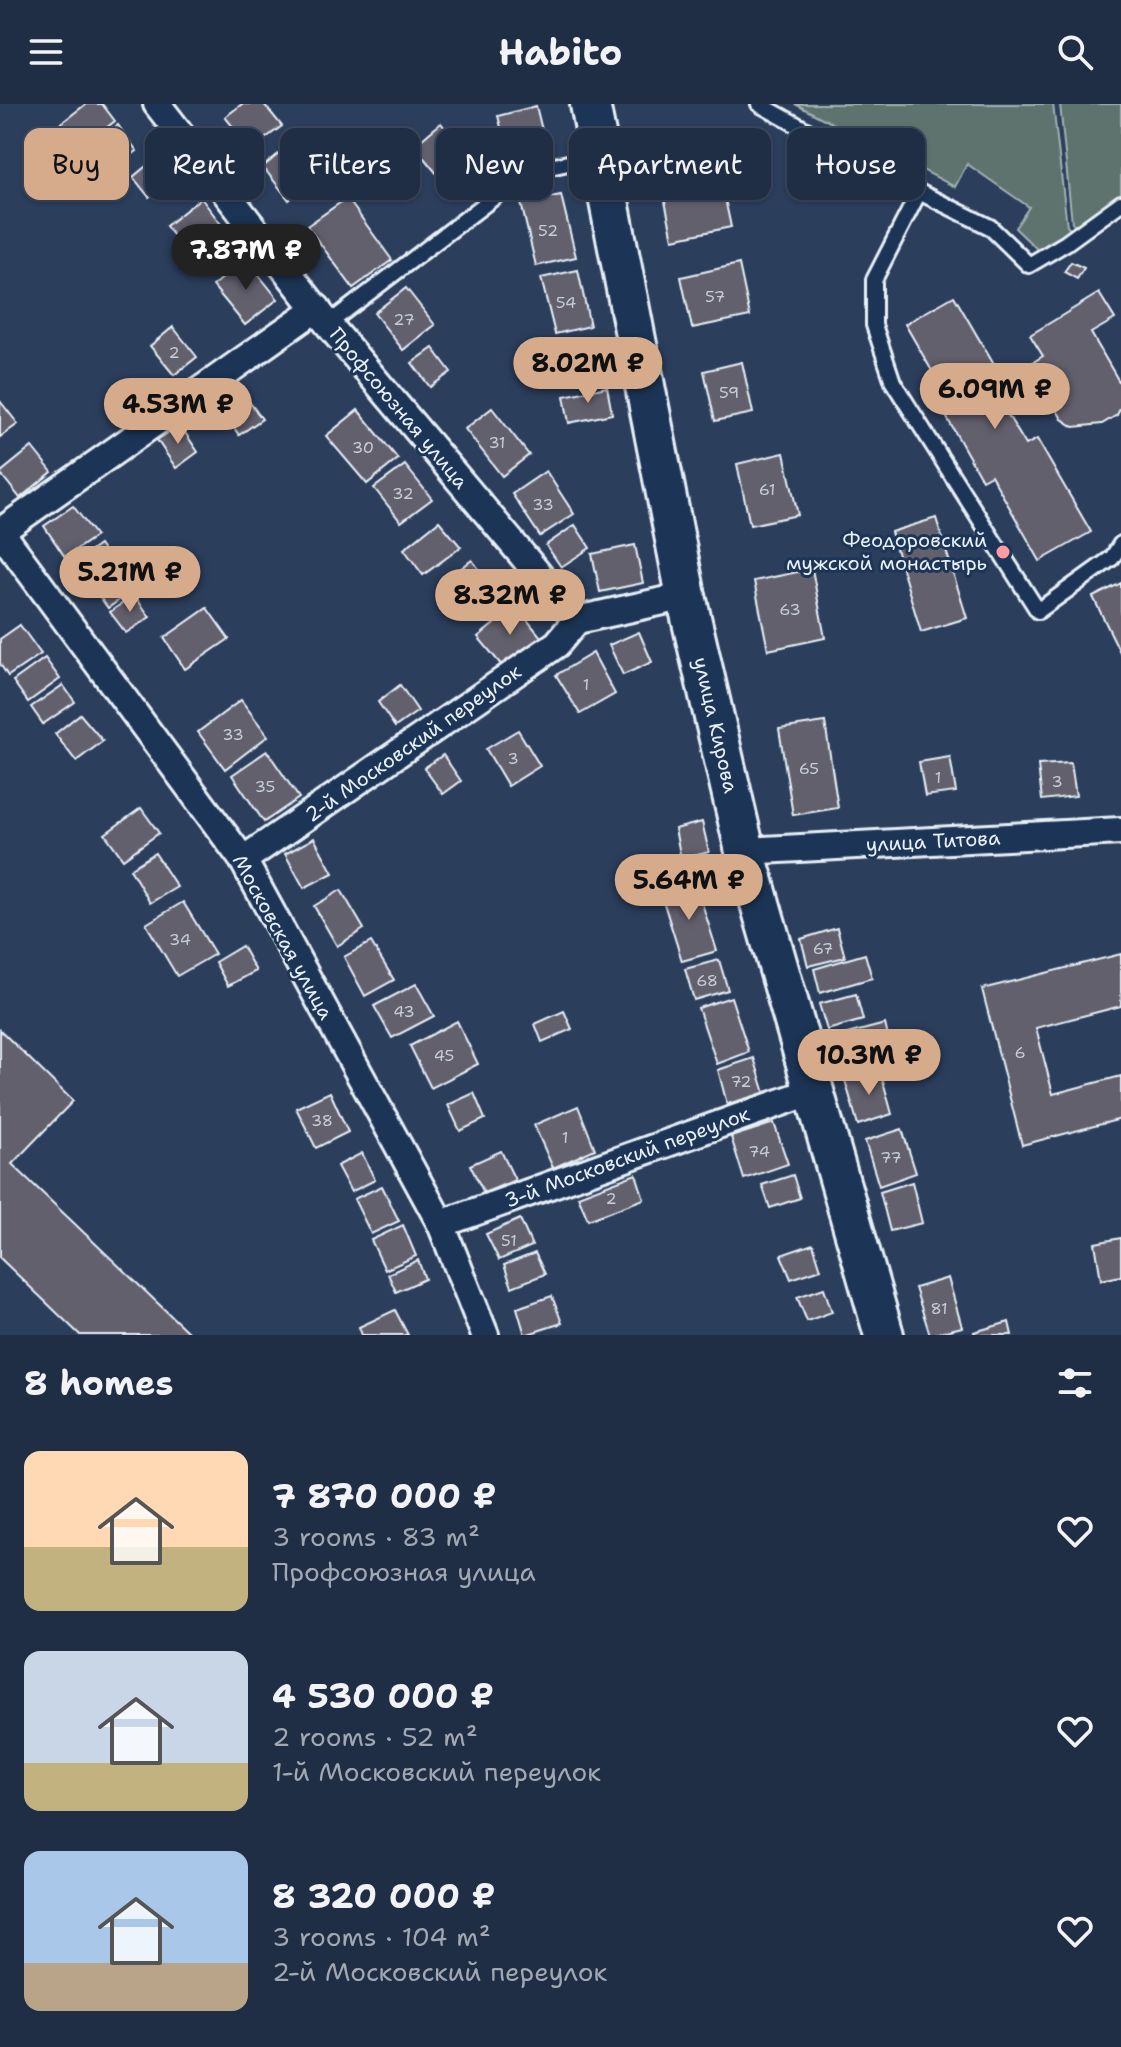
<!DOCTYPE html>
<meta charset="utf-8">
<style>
body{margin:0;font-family:"Shantell Sans",sans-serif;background:#28364c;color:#f1f3f6;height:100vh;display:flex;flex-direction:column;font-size:30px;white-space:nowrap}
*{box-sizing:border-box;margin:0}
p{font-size:26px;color:#a2a8b3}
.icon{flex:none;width:44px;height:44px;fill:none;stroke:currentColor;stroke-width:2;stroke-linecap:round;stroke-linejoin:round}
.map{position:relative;height:1231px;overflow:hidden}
.sheet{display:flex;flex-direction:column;background:#202e45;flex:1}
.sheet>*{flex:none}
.top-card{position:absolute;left:24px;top:24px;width:1074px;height:72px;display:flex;gap:16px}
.price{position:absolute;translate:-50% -68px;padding:0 18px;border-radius:28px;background:#d6ab8b;color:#111;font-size:26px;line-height:52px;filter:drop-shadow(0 2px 4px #0008)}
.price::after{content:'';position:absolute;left:50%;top:48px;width:24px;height:18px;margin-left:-12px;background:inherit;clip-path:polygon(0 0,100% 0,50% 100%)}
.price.on{background:#222;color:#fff}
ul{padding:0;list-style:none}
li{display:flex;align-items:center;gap:24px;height:200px;padding:0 24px}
li span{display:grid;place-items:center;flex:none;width:224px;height:160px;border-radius:16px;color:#555}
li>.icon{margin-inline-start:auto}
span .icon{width:96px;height:96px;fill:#fffc;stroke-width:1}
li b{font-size:34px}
h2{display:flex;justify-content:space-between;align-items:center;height:96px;padding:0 24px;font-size:34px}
.tag{padding:0 28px;border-radius:16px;background:#202e45;box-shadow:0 2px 6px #0004,0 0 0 2px #3d4a5e;font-size:28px;line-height:72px}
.tag.on{background:#d6ab8b;color:#111}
header{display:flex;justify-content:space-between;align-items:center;height:104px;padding:0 24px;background:#202e45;font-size:36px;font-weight:700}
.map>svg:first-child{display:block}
.green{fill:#5e736e;stroke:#a3b2b3;stroke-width:2}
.building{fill:#63606e;stroke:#e8f1f8;stroke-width:2}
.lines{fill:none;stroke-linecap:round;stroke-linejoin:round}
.lane-casing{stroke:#e8f1f8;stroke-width:20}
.street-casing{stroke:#e8f1f8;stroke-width:32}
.secondary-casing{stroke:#e8f1f8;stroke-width:44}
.lane{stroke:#1d3557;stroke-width:14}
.street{stroke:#1d3557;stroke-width:26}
.secondary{stroke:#1d3557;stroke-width:38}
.poi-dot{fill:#ff9aa2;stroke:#1d3557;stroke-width:3}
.labels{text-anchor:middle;stroke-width:6;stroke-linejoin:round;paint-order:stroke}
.number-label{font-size:16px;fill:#c7cdd6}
.street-label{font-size:20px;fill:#e8f1f8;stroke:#1d3557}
.poi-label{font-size:20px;fill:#e8f1f8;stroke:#1d3557;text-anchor:end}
</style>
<header><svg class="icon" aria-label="menu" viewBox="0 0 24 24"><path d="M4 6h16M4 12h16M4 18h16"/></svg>Habito<svg class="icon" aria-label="search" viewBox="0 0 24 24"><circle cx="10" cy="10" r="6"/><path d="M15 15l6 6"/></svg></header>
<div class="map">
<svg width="1121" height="1231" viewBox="0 0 1121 1231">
<rect width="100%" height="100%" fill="#2b3e5c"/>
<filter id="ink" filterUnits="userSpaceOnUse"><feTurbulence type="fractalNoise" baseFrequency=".0125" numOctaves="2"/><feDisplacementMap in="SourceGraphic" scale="16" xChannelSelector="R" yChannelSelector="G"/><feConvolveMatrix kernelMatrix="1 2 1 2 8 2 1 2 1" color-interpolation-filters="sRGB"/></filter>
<g filter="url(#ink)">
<!-- green -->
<g class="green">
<path d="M795,0H1053L1067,122L1074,130L1041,149L1015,124L1029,103L967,60L955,83Z"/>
<path d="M1060,0H1121V94L1078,126L1072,119Z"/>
</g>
<!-- building -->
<g class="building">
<path d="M86,0H102L115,17L70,52L51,27Z"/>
<path d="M242,0H264L282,22L251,45L225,13Z"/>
<path d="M536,2L547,46L510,57L498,12Z"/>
<path d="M441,19L465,49L438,71L414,42Z"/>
<path d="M118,21L137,47L85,86L65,60Z"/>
<path d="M300,32L326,65L289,96L263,63Z"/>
<path d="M162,49L179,69L149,93L133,73Z"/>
<path d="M718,62L731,123L673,135L660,74Z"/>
<path d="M561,91L576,153L536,162L521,99Z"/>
<path d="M201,94L227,128L193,156L166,122Z"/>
<path d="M347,94L392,156L353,184L307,122Z"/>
<path d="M246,155L278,195L245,221L213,182Z"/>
<path d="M1071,158L1084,164L1077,175L1064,168Z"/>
<path d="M739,160L750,212L692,224L681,173Z"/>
<path d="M578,166L590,222L555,230L541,174Z"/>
<path d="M406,184L435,221L403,246L374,209Z"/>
<path d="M1099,189L1115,215L1091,229L1121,281V303L1117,311L1102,320L1074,323L1062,315L1030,260L1043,252L1030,231Z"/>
<path d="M954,192L1000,271L988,278L1026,341L1037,335L1091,428L1040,457L991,371L982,376L938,298L947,293L905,220Z"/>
<path d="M173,223L197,253L174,271L150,242Z"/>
<path d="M433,244L451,268L430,283L412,259Z"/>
<path d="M597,248L602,269L550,280L545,259Z"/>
<path d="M742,258L753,309L715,317L704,267Z"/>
<path d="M237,281L262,315L239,331L215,297Z"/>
<path d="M607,283L612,310L569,319L564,292Z"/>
<path d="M0,297L18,320L0,333Z"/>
<path d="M492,304L529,351L502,372L465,325Z"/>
<path d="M358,306L398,355L367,380L326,332Z"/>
<path d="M180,321L198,348L176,364L157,336Z"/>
<path d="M32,343L52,368L20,394L0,369Z"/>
<path d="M784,349L798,411L750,421L737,360Z"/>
<path d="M405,361L432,395L401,418L374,384Z"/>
<path d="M546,367L574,410L540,432L512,390Z"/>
<path d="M73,402L96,432L65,453L44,422Z"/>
<path d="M936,414L967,514L921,528L891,428Z"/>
<path d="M439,417L461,443L423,471L404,445Z"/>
<path d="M575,421L590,444L561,463L546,441Z"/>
<path d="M99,441L115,463L90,481L74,459Z"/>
<path d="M635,441L643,479L600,488L592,450Z"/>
<path d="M472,456L496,487L470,508L444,477Z"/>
<path d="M125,462L139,482L108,504L94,485Z"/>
<path d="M812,465L825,534L768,546L754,477Z"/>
<path d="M1121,479V550L1093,493Z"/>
<path d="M134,491L150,513L126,529L110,508Z"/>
<path d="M516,502L541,533L503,563L478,533Z"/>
<path d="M207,504L229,535L185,565L164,534Z"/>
<path d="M20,521L41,550L8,572L0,560V535Z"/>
<path d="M639,528L652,558L623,571L609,541Z"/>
<path d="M593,549L615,590L580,610L556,571Z"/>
<path d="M45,554L60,575L28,598L13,577Z"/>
<path d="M63,581L75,598L43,620L31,603Z"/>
<path d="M400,581L418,607L395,623L378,598Z"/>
<path d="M241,596L268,632L225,665L198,628Z"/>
<path d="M80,610L103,637L76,657L55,630Z"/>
<path d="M825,618L838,704L793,711L779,625Z"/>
<path d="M518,626L540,662L508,682L486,645Z"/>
<path d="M267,647L299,694L264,718L232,671Z"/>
<path d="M443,651L461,677L443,690L424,664Z"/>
<path d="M950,653L956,688L925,692L919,658Z"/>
<path d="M1071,659L1076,692L1042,696L1038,661Z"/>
<path d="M141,704L159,729L123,755L105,730Z"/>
<path d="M702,718L709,748L681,755L675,725Z"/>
<path d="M314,734L333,769L304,784L285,750Z"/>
<path d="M155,749L177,783L150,799L130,765Z"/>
<path d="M696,780L717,847L682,857L661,790Z"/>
<path d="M341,786L364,825L337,842L314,802Z"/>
<path d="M183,798L215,850L177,872L146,820Z"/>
<path d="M837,824L845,853L808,862L801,835Z"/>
<path d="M371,838L394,876L365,892L344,853Z"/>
<path d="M242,842L256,867L228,882L215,858Z"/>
<path d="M865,850L872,874L820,889L814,865Z"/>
<path d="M1121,850V902L1036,924L1053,990L1121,972V1015L1022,1041L982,885Z"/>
<path d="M719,856L728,886L694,896L685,865Z"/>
<path d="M416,880L434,912L392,934L374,902Z"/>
<path d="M856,890L863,916L827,926L819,900Z"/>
<path d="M731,893L749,948L717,960L698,904Z"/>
<path d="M564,907L572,925L542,938L535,920Z"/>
<path d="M457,917L478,960L431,984L410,942Z"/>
<path d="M885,920L893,953L840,968L832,934Z"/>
<path d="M0,926L73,997L12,1060L188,1228L185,1231H80L0,1154Z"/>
<path d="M754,954L765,989L727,1000L718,966Z"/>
<path d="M880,966L892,1010L858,1021L845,976Z"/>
<path d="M330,988L348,1028L316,1044L296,1004Z"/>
<path d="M474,989L485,1015L460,1027L448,1001Z"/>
<path d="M578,1002L595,1045L553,1064L534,1021Z"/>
<path d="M774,1019L788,1060L744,1075L731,1033Z"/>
<path d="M902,1025L916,1069L879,1082L865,1037Z"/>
<path d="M501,1047L515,1076L484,1089L470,1061Z"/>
<path d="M362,1049L375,1076L351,1088L337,1062Z"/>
<path d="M636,1070L644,1095L588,1116L578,1092Z"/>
<path d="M793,1071L800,1094L770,1104L762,1081Z"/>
<path d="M912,1078L922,1119L890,1127L880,1088Z"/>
<path d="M382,1082L399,1117L371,1130L354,1095Z"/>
<path d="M520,1115L532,1142L499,1156L486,1130Z"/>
<path d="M403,1121L416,1152L385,1166L371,1136Z"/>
<path d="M1121,1134V1172L1101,1176L1095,1139Z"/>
<path d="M813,1140L821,1165L791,1175L781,1151Z"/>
<path d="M535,1149L545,1170L512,1183L504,1161Z"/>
<path d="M418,1156L425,1175L396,1188L388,1170Z"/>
<path d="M948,1174L962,1223L930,1231L915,1184Z"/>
<path d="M824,1184L832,1208L807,1217L797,1193Z"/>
<path d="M552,1192L562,1219L525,1231L517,1204Z"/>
<path d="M395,1206L408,1231H362L359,1223Z"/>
<path d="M1009,1218L1012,1231H975L974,1228Z"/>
</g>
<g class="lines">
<!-- lane casing -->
<g class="lane-casing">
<g id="lane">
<path d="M759,0L919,88L990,123L1029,161L1066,139L1121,99"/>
<path d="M919,88L874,176V221L893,278L1038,507L1112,454L1121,440"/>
<path d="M328,220L527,68L600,52"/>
</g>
</g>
<!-- street casing -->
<g class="street-casing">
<g id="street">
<path d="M157,0L328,220L577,516L686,492"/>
<path d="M0,427L243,756L441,1120L485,1231"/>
<path d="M0,428L317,204"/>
<path d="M745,747L1121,727"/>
<path d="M243,756L557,540L577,516"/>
<path d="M441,1120L813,987"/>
</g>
</g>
<!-- secondary casing -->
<g class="secondary-casing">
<path id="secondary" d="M590,0L686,492L745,747L884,1231"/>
</g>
<!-- lane -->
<use href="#lane" class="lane"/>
<!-- street -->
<use href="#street" class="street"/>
<!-- secondary -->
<use href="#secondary" class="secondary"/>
</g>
</g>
<!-- markers -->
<circle class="poi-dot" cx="1003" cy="448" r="8"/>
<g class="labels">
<!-- number labels -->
<g class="number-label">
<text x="548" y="132">52</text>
<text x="715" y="198">57</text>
<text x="566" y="204">54</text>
<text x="404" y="221">27</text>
<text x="174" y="254">2</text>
<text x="729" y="294">59</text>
<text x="497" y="344">31</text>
<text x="363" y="349">30</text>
<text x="767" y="391">61</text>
<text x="403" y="395">32</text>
<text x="543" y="406">33</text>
<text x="790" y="511">63</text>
<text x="586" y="586">1</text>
<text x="233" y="636">33</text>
<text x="513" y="660">3</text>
<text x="809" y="670">65</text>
<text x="938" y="679">1</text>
<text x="1057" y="683">3</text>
<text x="265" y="688">35</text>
<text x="180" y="841">34</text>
<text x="823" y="850">67</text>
<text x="707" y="882">68</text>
<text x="404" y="913">43</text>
<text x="1020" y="954">6</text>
<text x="444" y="957">45</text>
<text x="741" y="983">72</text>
<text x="322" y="1022">38</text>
<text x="565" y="1039">1</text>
<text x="759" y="1053">74</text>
<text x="891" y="1059">77</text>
<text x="611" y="1100">2</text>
<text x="509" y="1142">51</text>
<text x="939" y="1210">81</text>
</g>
<!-- street labels -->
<g class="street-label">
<text transform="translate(399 304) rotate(50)" y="7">Профсоюзная улица</text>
<text transform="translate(716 621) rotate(77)" y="7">улица Кирова</text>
<text transform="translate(413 639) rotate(-35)" y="7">2-й Московский переулок</text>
<text transform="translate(933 737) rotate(-3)" y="7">улица Титова</text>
<text transform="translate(283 833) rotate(61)" y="7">Московская улица</text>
<text transform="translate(627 1053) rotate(-20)" y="7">3-й Московский переулок</text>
</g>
<!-- poi labels -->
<g class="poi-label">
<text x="987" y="443">Феодоровский<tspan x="987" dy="23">мужской монастырь</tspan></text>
</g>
</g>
</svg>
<b class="price on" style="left:246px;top:188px">7.87M ₽</b>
<b class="price" style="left:588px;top:301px">8.02M ₽</b>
<b class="price" style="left:995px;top:327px">6.09M ₽</b>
<b class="price" style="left:178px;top:342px">4.53M ₽</b>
<b class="price" style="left:130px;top:510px">5.21M ₽</b>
<b class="price" style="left:510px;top:533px">8.32M ₽</b>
<b class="price" style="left:689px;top:818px">5.64M ₽</b>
<b class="price" style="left:869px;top:993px">10.3M ₽</b>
<div class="top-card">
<a class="tag on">Buy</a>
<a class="tag">Rent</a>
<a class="tag">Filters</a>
<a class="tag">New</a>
<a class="tag">Apartment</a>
<a class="tag">House</a>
</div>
</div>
<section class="sheet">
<h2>8 homes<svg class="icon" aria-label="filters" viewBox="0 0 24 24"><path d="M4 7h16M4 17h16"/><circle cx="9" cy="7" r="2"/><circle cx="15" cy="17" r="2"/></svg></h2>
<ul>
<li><span style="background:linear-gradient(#ffd9b3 60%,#c2b280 0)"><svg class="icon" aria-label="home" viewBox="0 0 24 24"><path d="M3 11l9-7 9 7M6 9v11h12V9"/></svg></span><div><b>7 870 000 ₽</b><p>3 rooms · 83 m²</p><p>Профсоюзная улица</p></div><svg class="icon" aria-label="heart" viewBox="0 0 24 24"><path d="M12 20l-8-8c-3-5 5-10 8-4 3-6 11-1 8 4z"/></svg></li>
<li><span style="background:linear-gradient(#c9d6e8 70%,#c2b280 0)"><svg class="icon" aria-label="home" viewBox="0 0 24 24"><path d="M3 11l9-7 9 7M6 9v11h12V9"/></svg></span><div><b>4 530 000 ₽</b><p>2 rooms · 52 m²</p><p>1-й Московский переулок</p></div><svg class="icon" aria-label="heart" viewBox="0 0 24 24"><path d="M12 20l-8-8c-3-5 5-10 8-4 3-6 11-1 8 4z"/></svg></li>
<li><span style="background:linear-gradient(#a9c7e8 70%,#b9a48a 0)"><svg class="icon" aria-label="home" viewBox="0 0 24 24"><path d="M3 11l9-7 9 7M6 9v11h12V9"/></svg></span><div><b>8 320 000 ₽</b><p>3 rooms · 104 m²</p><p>2-й Московский переулок</p></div><svg class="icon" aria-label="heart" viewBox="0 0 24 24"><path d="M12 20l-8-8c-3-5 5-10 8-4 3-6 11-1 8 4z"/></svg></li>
</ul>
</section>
